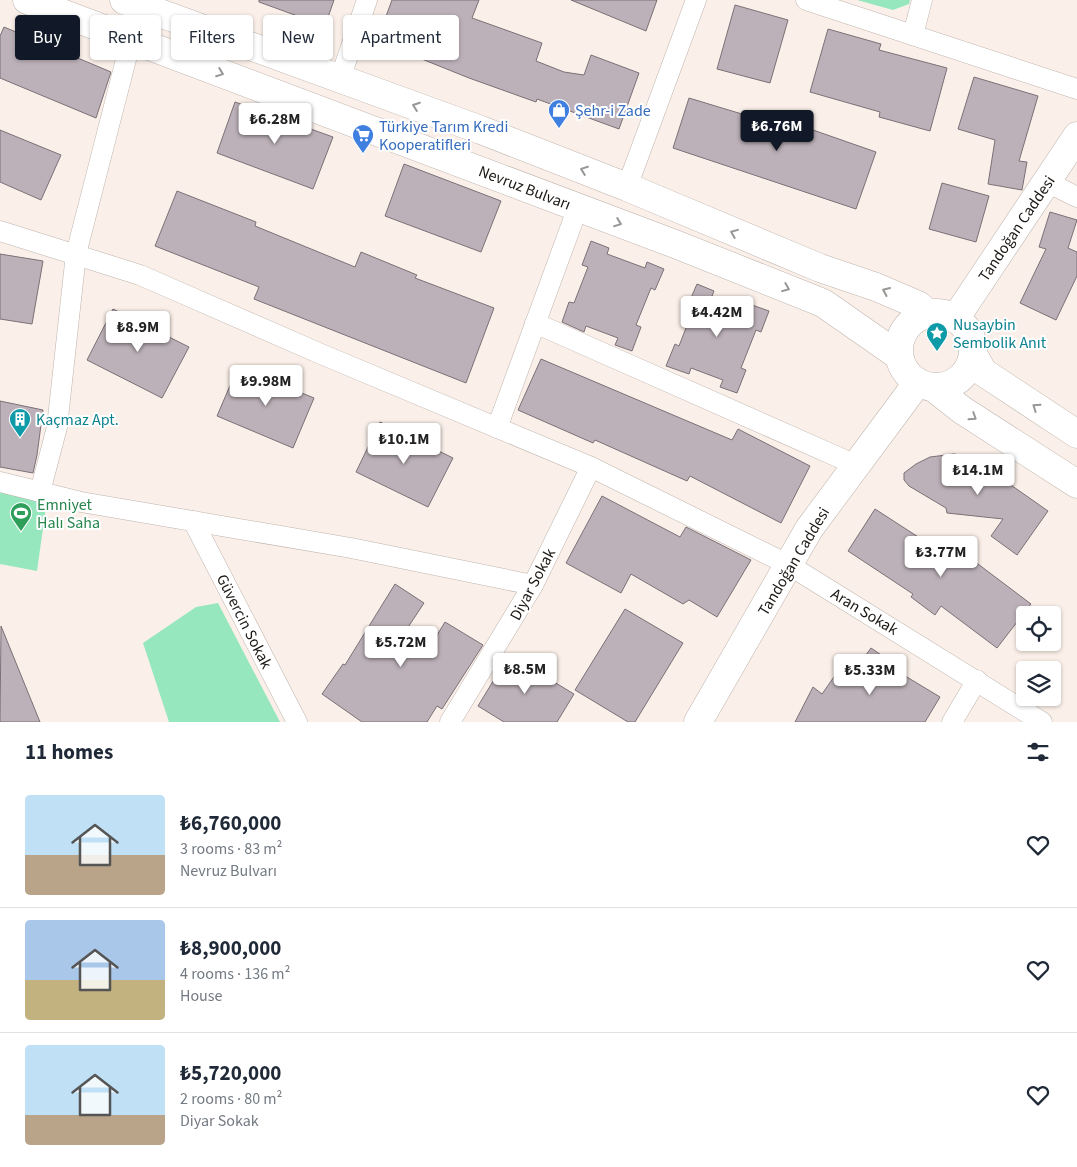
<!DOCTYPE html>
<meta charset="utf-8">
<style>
body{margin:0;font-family:"Source Sans 3",sans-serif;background:#f6f6f7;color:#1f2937;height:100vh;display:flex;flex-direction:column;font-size:19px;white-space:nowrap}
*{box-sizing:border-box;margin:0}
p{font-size:16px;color:#747a83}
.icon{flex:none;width:28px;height:28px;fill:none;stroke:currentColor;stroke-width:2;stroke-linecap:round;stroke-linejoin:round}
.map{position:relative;height:722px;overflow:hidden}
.drawer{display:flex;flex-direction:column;background:#fff;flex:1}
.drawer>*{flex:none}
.top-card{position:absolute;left:15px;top:15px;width:500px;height:45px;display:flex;gap:10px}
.tools{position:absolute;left:1016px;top:606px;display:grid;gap:10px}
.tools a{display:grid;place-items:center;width:45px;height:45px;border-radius:5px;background:#fff;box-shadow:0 1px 4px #0004;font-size:25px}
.price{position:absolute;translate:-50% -42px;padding:0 11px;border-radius:5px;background:#fff;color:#222;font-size:16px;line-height:32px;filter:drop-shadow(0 1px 2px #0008)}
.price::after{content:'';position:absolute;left:50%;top:30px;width:15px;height:11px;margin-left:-8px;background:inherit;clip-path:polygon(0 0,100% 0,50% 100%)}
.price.on{background:#111827;color:#fff}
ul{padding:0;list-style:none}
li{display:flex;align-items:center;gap:15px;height:125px;padding:0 25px}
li+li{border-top:1px solid #e0e1e3}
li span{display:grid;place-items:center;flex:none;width:140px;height:100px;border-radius:5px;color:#555}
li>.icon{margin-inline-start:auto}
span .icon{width:60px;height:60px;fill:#fffc;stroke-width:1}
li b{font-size:21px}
h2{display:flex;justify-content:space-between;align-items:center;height:60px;padding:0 25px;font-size:21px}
.pill{padding:0 18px;border-radius:5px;background:#fff;box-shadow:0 1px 4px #0004;font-size:18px;line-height:45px}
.pill.on{background:#111827;color:#fff}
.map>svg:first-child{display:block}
.green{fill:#96e7be}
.building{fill:#bcb1b8;stroke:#7b7076}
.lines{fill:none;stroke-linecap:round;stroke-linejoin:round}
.street-casing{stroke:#bfb4ad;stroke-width:21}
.secondary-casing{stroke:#bfb4ad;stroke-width:29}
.street{stroke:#fff;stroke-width:20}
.secondary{stroke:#fff;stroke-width:28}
.oneway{stroke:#989795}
.labels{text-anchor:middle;stroke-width:4;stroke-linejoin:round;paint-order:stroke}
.shop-label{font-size:16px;fill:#366cbe;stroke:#fff;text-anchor:start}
.street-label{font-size:16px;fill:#1b1714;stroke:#fff}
.culture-label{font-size:16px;fill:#0d838f;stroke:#fff;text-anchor:start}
.leisure-label{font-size:16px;fill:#27864d;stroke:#fff;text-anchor:start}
</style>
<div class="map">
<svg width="1077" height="722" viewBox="0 0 1077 722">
<rect width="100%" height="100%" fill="#fbf0e9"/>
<!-- green -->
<g class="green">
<path d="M857,0H910L909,4L893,10Z"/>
<path d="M0,492L47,500L37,571L0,564Z"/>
<path d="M218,603L280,722H169L143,643L196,607Z"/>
</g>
<!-- building -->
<g class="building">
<path d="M259,0H334L325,26L259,2Z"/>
<path d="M392,0H479L472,18L542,43L536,61L564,72L584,75L591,55L639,73L619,129L537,99L536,102L469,78L377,41Z"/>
<path d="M571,0H657L646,31Z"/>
<path d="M735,5L788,20L770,83L717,69Z"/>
<path d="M4,27L111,72L96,118L0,78V36Z"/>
<path d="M828,29L881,44L879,50L947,68L930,131L879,117L880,112L810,92Z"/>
<path d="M974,77L1038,96L1019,161L1027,162L1022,190L988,184L995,140L958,129Z"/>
<path d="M689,98L788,128L790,122L876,152L856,209L673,148Z"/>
<path d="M235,102L333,137L313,189L217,153Z"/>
<path d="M0,130L61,155L41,200L0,182Z"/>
<path d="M404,164L501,201L481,252L385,216Z"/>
<path d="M942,183L989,196L976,242L929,229Z"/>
<path d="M177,191L256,222L255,226L355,267L361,252L417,275L415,278L494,308L466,383L254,299L259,287L155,246Z"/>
<path d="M1050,212L1077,220L1068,248L1077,252V276L1056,320L1020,303L1046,249L1039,247Z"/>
<path d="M591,241L609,248L607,254L645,268L647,262L664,269L655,290L651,288L636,325L641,327L632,351L615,345L618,338L586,326L584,332L562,322L569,302L574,303L588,267L582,265Z"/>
<path d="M0,254L43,261L32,324L0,319Z"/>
<path d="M697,284L714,291L712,296L750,311L752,305L769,311L761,332L756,330L741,368L746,370L737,393L720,387L723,380L691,368L689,374L666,366L675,344L679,346L693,310L687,307Z"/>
<path d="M113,309L189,347L162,398L87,360Z"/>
<path d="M541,359L732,440L738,429L810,466L781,523L690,476L687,481L595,440L593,443L518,410Z"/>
<path d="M238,367L314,398L293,448L217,416Z"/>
<path d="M0,401L43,410L37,455L33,473L0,467Z"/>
<path d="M380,422L453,458L428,507L356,472Z"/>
<path d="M954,454L982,460V463L1003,474L1009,481L1008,483L1048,511L1017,555L991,536L1003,519L947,513L946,508L909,486L904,480V473L916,464L930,457Z"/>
<path d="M602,496L680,537L686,527L751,560L717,617L689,600L683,604L631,574L621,593L566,563Z"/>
<path d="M875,509L943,553L952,541L976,558L974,561L1031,604L997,648L941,606L935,615L911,597L913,594L848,551Z"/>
<path d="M395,584L424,603L397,644L423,658L445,622L483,645L442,709L437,706L427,722H362L322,694L343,664L345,665Z"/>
<path d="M625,609L683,643L635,722H628L575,690Z"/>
<path d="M1,626L40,722H0Z"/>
<path d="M871,648L890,661L887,665L940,697L925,722H795L813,687L822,694L836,674L841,676L848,666L851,670L859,657L863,659Z"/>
<path d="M509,655L574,694L557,722H504L478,706Z"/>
</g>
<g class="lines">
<!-- street casing -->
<g class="street-casing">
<g id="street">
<path d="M806,0L1077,89"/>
<path d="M913,35L922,0"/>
<path d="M340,79L367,0"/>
<path d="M1047,182L1077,197"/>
<path d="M627,187L696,0"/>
<path d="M0,231L140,275L321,354L591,467L789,565L1042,722"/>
<path d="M535,323L856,465"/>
<path d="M497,428L578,207"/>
<path d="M0,482L81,502L351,548L533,585"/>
<path d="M40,492L57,427L76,254L131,40"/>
<path d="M193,521L297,722"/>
<path d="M450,722L533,585L591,467"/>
<path d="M952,722L977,680"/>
</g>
</g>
<!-- secondary casing -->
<g class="secondary-casing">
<g id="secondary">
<path d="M27,0L675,244L823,303L899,356"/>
<path d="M124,0L481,130L627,187L820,268L876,287L918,305L928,314"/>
<circle cx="936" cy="350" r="37"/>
<path d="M955,319L1077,136"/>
<path d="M973,354L983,372L1077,434"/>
<path d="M934,388L962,410L1077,484"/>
<path d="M698,722L809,529L918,382"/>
</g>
</g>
<!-- street -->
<use href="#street" class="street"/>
<!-- secondary -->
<use href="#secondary" class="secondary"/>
</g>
<!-- one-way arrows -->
<defs><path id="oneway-chevron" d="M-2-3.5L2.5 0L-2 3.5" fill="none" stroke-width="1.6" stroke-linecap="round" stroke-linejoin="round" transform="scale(1.25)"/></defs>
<g class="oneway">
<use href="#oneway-chevron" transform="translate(220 73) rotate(21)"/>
<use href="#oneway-chevron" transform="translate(416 106) rotate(-160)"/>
<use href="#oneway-chevron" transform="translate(584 170) rotate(-159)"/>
<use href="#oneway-chevron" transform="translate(618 223) rotate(21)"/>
<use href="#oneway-chevron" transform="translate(734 233) rotate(-158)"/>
<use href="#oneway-chevron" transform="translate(786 288) rotate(22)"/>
<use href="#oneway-chevron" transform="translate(886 291) rotate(-156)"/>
<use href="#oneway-chevron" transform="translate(1036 407) rotate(-146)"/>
<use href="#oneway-chevron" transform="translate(973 417) rotate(33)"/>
</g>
<!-- icons -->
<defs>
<g id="shop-pin" transform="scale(1.125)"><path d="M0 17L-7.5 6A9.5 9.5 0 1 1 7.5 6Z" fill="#3f7fe0" stroke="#fff"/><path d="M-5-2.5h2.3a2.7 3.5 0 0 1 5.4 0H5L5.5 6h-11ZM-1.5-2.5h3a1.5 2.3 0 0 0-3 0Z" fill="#fff"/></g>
<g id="supermarket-pin" transform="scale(1.125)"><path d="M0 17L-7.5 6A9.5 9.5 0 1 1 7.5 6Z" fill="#3f7fe0" stroke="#fff"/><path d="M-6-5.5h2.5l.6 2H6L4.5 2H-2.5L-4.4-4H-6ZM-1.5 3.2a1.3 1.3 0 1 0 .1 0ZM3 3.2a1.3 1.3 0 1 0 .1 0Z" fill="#fff"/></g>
<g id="sight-pin" transform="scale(1.125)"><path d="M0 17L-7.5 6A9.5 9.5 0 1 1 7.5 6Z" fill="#0f9aa8" stroke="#fff"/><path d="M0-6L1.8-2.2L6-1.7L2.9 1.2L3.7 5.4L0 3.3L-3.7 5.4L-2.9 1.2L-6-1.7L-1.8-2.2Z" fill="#fff"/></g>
<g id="building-pin" transform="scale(1.125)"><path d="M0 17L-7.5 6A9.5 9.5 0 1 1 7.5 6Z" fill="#0f9aa8" stroke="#fff"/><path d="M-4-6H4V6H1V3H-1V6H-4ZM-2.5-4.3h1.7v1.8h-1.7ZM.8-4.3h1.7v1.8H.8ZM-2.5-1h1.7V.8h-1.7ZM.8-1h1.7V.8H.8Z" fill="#fff"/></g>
<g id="stadium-pin" transform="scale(1.125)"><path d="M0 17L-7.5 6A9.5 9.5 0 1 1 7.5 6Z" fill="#2e9e5b" stroke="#fff"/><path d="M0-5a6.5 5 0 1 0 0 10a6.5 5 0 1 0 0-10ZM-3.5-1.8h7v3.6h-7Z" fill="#fff"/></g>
</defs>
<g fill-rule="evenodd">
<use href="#shop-pin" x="559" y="110"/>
<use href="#supermarket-pin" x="363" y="135"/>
<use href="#sight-pin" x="937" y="333"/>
<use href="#building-pin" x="20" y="419"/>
<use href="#stadium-pin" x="21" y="513"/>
</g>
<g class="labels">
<!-- shop labels -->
<g class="shop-label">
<text x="575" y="116">Şehr-i Zade</text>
<text x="379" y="132">Türkiye Tarım Kredi<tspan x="379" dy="18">Kooperatifleri</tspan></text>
</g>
<!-- street labels -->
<g class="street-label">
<text transform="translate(525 187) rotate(21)" y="6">Nevruz Bulvarı</text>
<text transform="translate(1016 228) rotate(-56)" y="6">Tandoğan Caddesi</text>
<text transform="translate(793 561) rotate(-59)" y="6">Tandoğan Caddesi</text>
<text transform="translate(532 584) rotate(-62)" y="6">Diyar Sokak</text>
<text transform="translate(865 611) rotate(31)" y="6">Aran Sokak</text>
<text transform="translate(245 621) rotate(63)" y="6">Güvercin Sokak</text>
</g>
<!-- culture labels -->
<g class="culture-label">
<text x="953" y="330">Nusaybin<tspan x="953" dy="18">Sembolik Anıt</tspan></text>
<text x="36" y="425">Kaçmaz Apt.</text>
</g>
<!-- leisure labels -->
<g class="leisure-label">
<text x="37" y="510">Emniyet<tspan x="37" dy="18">Halı Saha</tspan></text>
</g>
</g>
</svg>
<div class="tools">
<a><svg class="icon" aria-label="locate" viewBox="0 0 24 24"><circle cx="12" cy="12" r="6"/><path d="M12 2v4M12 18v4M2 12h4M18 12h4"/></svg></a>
<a><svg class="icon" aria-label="layers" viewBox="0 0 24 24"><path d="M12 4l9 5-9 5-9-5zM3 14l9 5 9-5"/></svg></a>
</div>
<b class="price" style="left:275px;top:145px">₺6.28M</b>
<b class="price on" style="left:777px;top:152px">₺6.76M</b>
<b class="price" style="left:717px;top:338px">₺4.42M</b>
<b class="price" style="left:138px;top:353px">₺8.9M</b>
<b class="price" style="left:266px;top:407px">₺9.98M</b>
<b class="price" style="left:404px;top:465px">₺10.1M</b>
<b class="price" style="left:978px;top:496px">₺14.1M</b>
<b class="price" style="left:941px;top:578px">₺3.77M</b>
<b class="price" style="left:401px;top:668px">₺5.72M</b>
<b class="price" style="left:525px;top:695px">₺8.5M</b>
<b class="price" style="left:870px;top:696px">₺5.33M</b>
<div class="top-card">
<a class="pill on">Buy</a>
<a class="pill">Rent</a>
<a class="pill">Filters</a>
<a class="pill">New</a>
<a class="pill">Apartment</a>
</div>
</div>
<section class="drawer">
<h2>11 homes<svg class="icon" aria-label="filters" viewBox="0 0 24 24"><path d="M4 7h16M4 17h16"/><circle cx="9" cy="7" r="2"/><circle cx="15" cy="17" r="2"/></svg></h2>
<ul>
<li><span style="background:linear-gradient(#bfe0f5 60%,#b9a48a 0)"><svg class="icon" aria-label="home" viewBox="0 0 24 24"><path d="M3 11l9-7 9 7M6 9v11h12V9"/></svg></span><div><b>₺6,760,000</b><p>3 rooms · 83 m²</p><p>Nevruz Bulvarı</p></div><svg class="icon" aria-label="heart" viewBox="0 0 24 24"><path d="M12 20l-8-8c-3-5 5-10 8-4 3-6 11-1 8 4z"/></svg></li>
<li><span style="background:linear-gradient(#a9c7e8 60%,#c2b280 0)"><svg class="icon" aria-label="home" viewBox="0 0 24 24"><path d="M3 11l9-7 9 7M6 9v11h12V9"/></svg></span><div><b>₺8,900,000</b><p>4 rooms · 136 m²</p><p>House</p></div><svg class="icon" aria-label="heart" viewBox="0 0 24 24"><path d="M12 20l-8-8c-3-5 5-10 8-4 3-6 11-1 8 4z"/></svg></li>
<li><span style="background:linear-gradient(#bfe0f5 70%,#b9a48a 0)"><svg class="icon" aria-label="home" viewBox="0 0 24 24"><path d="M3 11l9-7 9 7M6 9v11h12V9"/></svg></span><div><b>₺5,720,000</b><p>2 rooms · 80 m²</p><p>Diyar Sokak</p></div><svg class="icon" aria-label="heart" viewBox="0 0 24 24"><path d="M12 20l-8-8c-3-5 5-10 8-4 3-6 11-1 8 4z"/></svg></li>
</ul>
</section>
